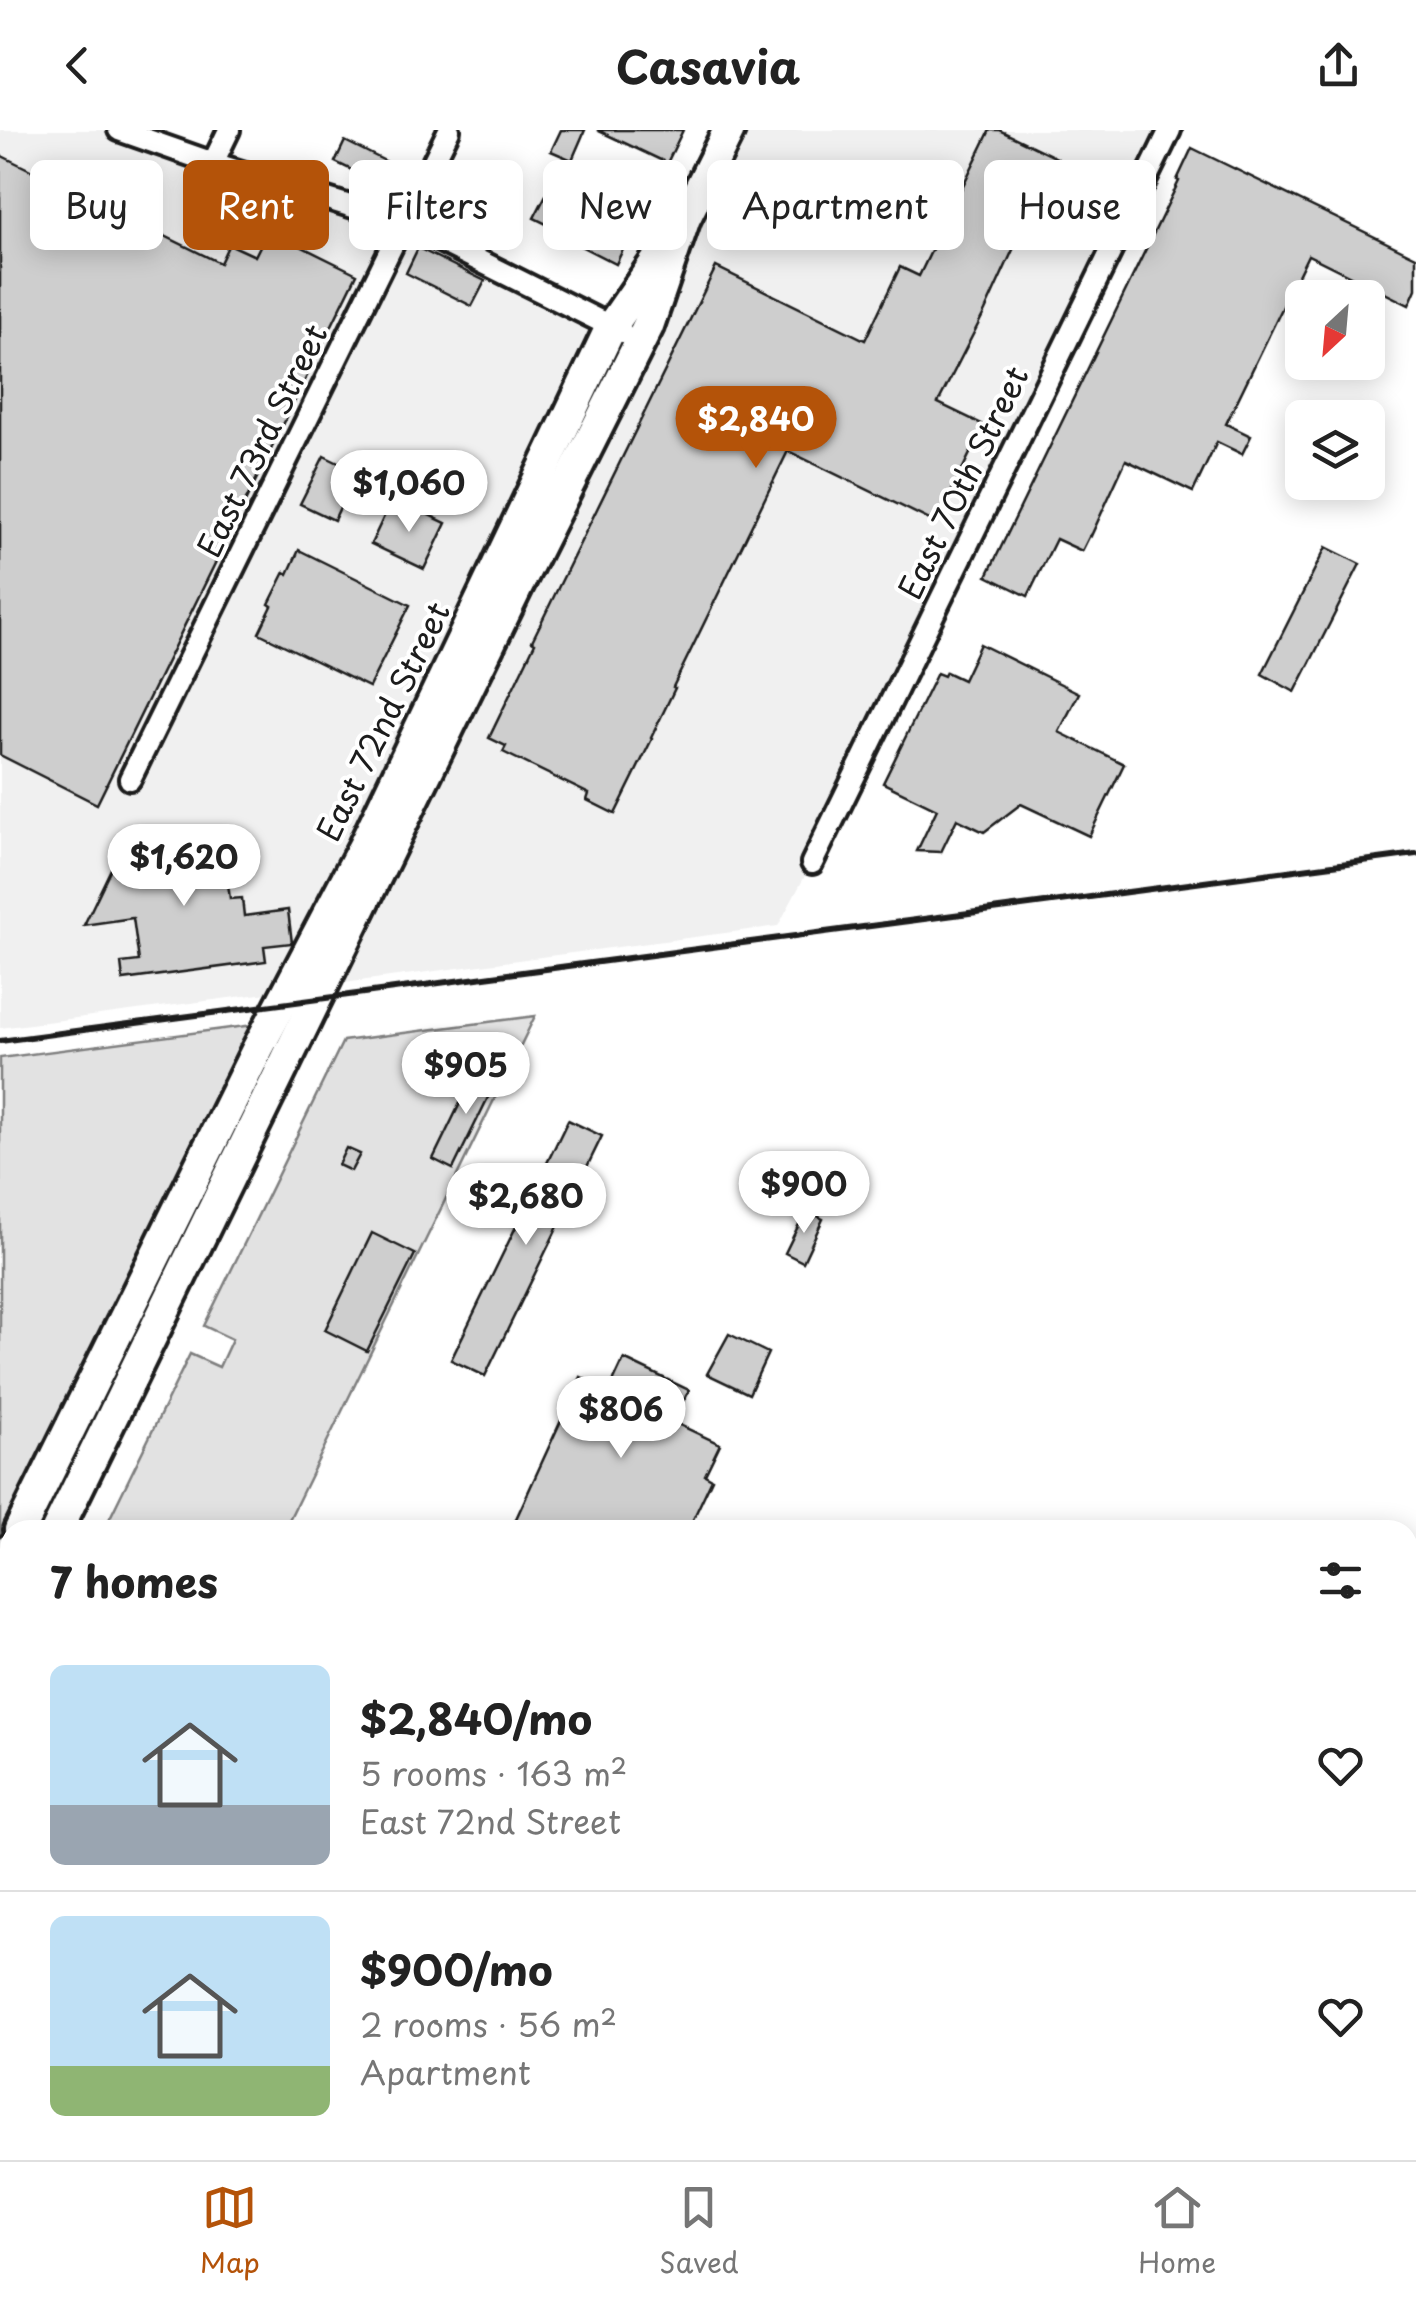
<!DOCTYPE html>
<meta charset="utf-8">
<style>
body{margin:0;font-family:"Playpen Sans",sans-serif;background:#f6f6f6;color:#222;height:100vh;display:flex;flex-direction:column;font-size:38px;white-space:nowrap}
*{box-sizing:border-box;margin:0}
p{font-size:32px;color:#767676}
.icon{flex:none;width:55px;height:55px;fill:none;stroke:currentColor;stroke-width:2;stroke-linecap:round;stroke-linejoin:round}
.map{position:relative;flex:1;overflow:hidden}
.sheet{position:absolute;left:0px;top:1390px;width:1418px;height:640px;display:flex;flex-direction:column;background:#fff;border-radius:30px 30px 0 0;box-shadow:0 5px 25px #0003}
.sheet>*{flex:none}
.top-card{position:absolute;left:30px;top:30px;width:1358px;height:90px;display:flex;gap:20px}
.needle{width:65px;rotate:206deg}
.buttons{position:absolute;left:1285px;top:150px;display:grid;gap:20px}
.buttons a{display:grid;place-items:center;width:100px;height:100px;border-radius:15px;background:#fff;box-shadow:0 5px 25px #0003;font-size:50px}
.price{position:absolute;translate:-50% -85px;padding:0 22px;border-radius:35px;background:#fff;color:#222;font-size:32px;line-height:65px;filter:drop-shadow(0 2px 5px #0008)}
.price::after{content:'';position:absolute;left:50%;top:60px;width:30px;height:22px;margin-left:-15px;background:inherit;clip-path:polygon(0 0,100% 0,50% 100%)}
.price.selected{background:#b45309;color:#fff}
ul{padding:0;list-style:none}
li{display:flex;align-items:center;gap:30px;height:250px;padding:0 50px}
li+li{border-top:2px solid #e0e0e0}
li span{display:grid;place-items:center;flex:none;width:280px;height:200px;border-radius:15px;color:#555}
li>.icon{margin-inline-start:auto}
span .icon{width:120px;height:120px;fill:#fffc;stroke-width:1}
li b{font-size:42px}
h2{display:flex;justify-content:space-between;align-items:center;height:120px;padding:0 50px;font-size:42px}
.tag{padding:0 35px;border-radius:15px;background:#fff;box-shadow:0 5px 25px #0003;font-size:35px;line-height:90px}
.tag.selected{background:#b45309;color:#fff}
header{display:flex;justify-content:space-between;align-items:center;height:130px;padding:0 50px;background:#fff;font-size:45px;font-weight:700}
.dock{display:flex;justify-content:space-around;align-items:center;height:140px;border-top:2px solid #e0e0e0;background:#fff;font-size:28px;color:#767676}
.dock a{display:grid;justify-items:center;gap:5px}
.dock .selected{color:#b45309}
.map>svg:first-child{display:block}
.built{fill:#f0f0f0}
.green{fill:#e2e2e2;stroke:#7f7f7f;stroke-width:2.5}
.water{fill:#b8b8b8;stroke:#7a7a7a;stroke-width:2.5}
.building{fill:#cecece;stroke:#1c1c1c;stroke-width:2.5}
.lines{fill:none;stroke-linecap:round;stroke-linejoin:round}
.minor-casing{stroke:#1c1c1c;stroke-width:28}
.secondary-casing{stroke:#1c1c1c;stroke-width:38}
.motorway-casing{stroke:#1c1c1c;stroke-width:45}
.minor{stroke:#fff;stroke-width:20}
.secondary{stroke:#fff;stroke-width:30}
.motorway{stroke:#fff;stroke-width:38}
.rail{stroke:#1c1c1c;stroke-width:6}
.labels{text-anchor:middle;stroke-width:8;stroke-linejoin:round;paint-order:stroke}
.street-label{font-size:32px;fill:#1c1c1c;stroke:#fff}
</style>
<header><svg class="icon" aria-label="back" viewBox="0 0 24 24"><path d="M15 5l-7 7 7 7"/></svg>Casavia<svg class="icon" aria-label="share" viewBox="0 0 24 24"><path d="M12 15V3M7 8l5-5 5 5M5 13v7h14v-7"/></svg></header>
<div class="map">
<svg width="1416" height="2030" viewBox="0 0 1416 2030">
<rect width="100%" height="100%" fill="#fff"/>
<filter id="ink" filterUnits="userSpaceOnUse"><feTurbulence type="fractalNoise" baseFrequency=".01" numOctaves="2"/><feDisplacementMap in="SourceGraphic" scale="20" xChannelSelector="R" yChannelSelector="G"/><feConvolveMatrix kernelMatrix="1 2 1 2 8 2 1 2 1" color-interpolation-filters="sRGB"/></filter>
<g filter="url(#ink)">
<!-- built -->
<path class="built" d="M0,0H119L404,93L640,211L729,0H1170L812,733L778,796L0,898Z"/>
<!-- green -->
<g class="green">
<path d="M535,886L284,1400H104L190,1224L219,1237L232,1209L204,1196L343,911Z"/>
<path d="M261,894L0,1429V928Z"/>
<path d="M0,1676L10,1678V2020H448L446,2030H0Z"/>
</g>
<!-- water -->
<path class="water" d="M448,2020H1047L1049,2030H960L958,2021L909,2030H446Z"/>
<!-- building -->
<g class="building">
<path d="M561,0H585L572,30L551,21Z"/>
<path d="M597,0H683L667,33Z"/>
<path d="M990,0H999L1057,28L1040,63L1052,69L1034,106L1022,100L985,181L938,273L984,295L936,393L788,321L673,557L675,558L651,608L652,609L615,684L587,670L589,664L503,622L506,616L489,608L535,513L532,511L716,137L865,210L900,137L919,146Z"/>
<path d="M345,11L397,37L387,57L335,32Z"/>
<path d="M1192,18L1416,127V159L1409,175L1308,125L1226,294L1251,306L1242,324L1217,312L1193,362L1126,330L1091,406L1090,405L1082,421L1056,409L1028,466L987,446L1179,51L1177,50Z"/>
<path d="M0,25L220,133L229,114L255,126L268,100L357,144L97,674L0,625Z"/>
<path d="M469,35L502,51L492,71L463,56L465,53L461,51Z"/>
<path d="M546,65L630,105L616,134L557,104L559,100L534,88Z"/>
<path d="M418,118L485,151L472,176L406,143Z"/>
<path d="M324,326L357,342L334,390L300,374Z"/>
<path d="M406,374L446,393L424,439L371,414L388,378L399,383L402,375L405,376Z"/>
<path d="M1326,417L1360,434L1295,562L1262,544Z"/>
<path d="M299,420L410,475L369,557L259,503L272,476L269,474L285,442L288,444Z"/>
<path d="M980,514L1079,563L1059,602L1124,634L1089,706L1021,674L984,702L957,689L941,722L917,721L937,679L883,653L937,543L944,546L946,542L963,550Z"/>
<path d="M221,702L230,769L242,768L244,786L288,780L292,813L264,816L266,831L123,850L121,833L139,831L133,788L84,795L123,714Z"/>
<path d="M484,933L501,941L453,1039L433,1029L467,959L471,961Z"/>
<path d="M568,990L602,1006L485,1246L451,1230Z"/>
<path d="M346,1018L360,1024L351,1041L338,1035Z"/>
<path d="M806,1080L823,1089L803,1132L785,1123Z"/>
<path d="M372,1103L415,1124L367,1221L325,1200Z"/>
<path d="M729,1204L768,1223L749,1264L707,1244Z"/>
<path d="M624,1229L689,1260L673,1292L720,1314L705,1345L712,1349L688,1400H533L515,1391L581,1247L609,1261Z"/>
</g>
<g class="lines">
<!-- minor casing -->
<g class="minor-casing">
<g id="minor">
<path d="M119,0L213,33L404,93L622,202"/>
<path d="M213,33L229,0"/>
<path d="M130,649L449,0"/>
<path d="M812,733L1170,0"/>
<path d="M0,1668L10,1667"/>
</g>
</g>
<!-- secondary casing -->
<g class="secondary-casing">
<g id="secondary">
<path d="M20,1400L258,918L364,716L611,197L664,120"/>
<path d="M57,1400L518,455L648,196L685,88L729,0"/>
<path d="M0,1441L10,1420"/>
<path d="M0,1521L10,1500"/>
</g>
</g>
<!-- motorway casing -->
<g class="motorway-casing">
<g id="motorway">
<path d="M1408,1998L1416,1996"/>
<path d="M1251,2030L1303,2020"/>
</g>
</g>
<!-- minor -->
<use href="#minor" class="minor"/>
<!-- secondary -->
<use href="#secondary" class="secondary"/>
<!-- motorway -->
<use href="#motorway" class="motorway"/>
<!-- rail -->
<path class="rail" d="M0,911L1416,724"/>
</g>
</g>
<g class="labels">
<!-- street labels -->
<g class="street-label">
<text transform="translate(263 311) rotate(-64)" y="11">East 73rd Street</text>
<text transform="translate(964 353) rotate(-64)" y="11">East 70th Street</text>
<text transform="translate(384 592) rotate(-64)" y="11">East 72nd Street</text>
</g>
</g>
</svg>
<div class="buttons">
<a><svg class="needle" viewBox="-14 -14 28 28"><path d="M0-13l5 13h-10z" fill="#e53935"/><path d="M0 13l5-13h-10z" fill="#767676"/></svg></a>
<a><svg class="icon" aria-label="layers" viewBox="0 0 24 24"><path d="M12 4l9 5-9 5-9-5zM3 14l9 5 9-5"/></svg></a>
</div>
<b class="price selected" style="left:756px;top:341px">$2,840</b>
<b class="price" style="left:409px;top:405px">$1,060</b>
<b class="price" style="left:184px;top:779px">$1,620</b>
<b class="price" style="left:466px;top:987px">$905</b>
<b class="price" style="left:804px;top:1106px">$900</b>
<b class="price" style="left:526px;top:1118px">$2,680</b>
<b class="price" style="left:621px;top:1331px">$806</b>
<div class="top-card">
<a class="tag">Buy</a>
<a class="tag selected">Rent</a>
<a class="tag">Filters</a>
<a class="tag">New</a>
<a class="tag">Apartment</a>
<a class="tag">House</a>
</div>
<section class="sheet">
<h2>7 homes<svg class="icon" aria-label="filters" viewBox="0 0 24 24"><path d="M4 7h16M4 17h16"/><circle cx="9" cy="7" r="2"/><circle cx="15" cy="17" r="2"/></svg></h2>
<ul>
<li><span style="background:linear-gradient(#bfe0f5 70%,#9aa5b1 0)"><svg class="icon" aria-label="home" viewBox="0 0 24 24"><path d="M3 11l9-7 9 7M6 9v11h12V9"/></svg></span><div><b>$2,840/mo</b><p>5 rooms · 163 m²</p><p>East 72nd Street</p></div><svg class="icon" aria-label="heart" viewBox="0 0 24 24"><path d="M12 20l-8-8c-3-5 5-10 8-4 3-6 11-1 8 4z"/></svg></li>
<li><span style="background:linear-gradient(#bfe0f5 75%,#8fb573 0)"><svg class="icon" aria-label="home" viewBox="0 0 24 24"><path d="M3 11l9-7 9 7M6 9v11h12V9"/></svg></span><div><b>$900/mo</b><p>2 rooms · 56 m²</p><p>Apartment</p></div><svg class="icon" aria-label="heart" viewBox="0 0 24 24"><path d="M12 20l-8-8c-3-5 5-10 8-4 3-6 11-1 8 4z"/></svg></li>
</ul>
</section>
</div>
<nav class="dock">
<a class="selected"><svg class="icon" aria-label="map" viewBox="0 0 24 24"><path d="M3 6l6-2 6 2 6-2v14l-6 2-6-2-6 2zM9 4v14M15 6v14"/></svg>Map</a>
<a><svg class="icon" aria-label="saved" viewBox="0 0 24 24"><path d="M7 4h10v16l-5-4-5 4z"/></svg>Saved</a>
<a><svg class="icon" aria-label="home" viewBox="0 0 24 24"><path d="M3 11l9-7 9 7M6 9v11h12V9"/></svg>Home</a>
</nav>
